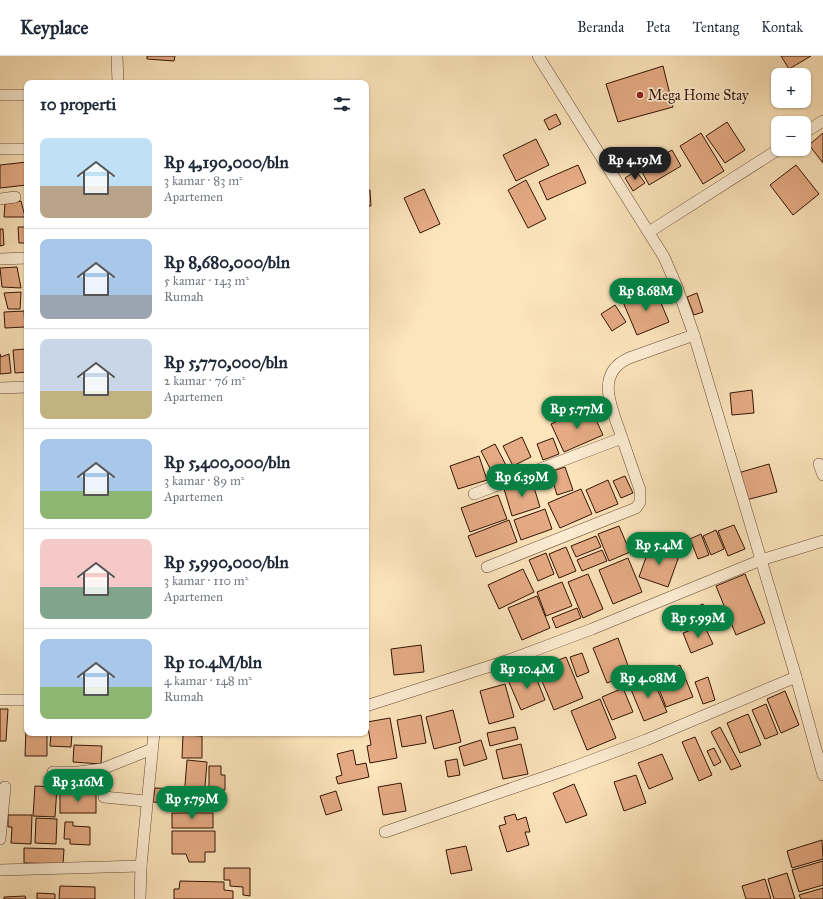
<!DOCTYPE html>
<html lang="id">
<meta charset="utf-8">
<style>
body{margin:0;font-family:"IM FELL Great Primer",serif;background:#f2f2f3;color:#1f2937;height:100vh;display:flex;flex-direction:column;font-size:15px;white-space:nowrap}
*{box-sizing:border-box;margin:0}
p{font-size:13px;color:#747a83}
.icon{flex:none;width:22px;height:22px;fill:none;stroke:currentColor;stroke-width:2;stroke-linecap:round;stroke-linejoin:round}
.map{position:relative;flex:1;overflow:hidden}
.panel{position:absolute;left:24px;top:24px;width:345px;height:656px;display:flex;flex-direction:column;background:#fff;border-radius:8px;box-shadow:0 1px 3px #0004}
.panel>*{flex:none}
.fabs{position:absolute;left:771px;top:12px;display:grid;gap:8px}
.fabs a{display:grid;place-items:center;width:40px;height:40px;border-radius:8px;background:#fff;box-shadow:0 1px 3px #0004;font-size:20px}
.price{position:absolute;translate:-50% -34px;padding:0 9px;border-radius:14px;background:#0b8043;color:#fff;font-size:13px;line-height:26px;filter:drop-shadow(0 1px 2px #0008)}
.price::after{content:'';position:absolute;left:50%;top:24px;width:12px;height:9px;margin-left:-6px;background:inherit;clip-path:polygon(0 0,100% 0,50% 100%)}
.price.current{background:#222;color:#fff}
ul{padding:0;list-style:none}
li{display:flex;align-items:center;gap:12px;height:100px;padding:0 16px}
li+li{border-top:1px solid #e0e1e3}
li span{display:grid;place-items:center;flex:none;width:112px;height:80px;border-radius:8px;color:#555}
li>.icon{margin-inline-start:auto}
span .icon{width:48px;height:48px;fill:#fffc;stroke-width:1}
li b{font-size:17px}
h2{display:flex;justify-content:space-between;align-items:center;height:48px;padding:0 16px;font-size:17px}
header{display:flex;align-items:center;gap:24px;box-sizing:border-box;height:56px;padding:0 20px;background:#fff;border-bottom:1px solid #e0e1e3}
header strong{font-size:19px}
nav{display:flex;gap:22px;margin-inline-start:auto;font-size:14px}
.map>svg:first-child{display:block}
.building{fill:#e5ab84;stroke:#341404}
.lines{fill:none;stroke-linecap:round;stroke-linejoin:round}
.street-casing{stroke:#664832;stroke-width:12}
.street{stroke:#fdedd3;stroke-width:11}
.poi-dot{fill:#8f2418;stroke:#fdedd3;stroke-width:1.5}
.labels{text-anchor:middle;stroke-width:3.5;stroke-linejoin:round;paint-order:stroke}
.poi-label{font-size:14px;fill:#341404;stroke:#fdedd3;text-anchor:start}
</style>
<header>
<strong>Keyplace</strong>
<nav><a>Beranda</a><a>Peta</a><a>Tentang</a><a>Kontak</a></nav>
</header>
<div class="map">
<svg width="823" height="843" viewBox="0 0 823 843">
<rect width="100%" height="100%" fill="#fce4bb"/>
<filter id="stains"><feTurbulence type="fractalNoise" baseFrequency=".005" numOctaves="4"/><feColorMatrix values="0 0 0 0 .2 0 0 0 0 .09 0 0 0 0 .02 0 0 0 .5 -.17"/></filter>
<radialGradient id="worn" r=".72"><stop offset=".6" stop-color="#630" stop-opacity="0"/><stop offset="1" stop-color="#630" stop-opacity=".3"/></radialGradient>
<!-- building -->
<g class="building">
<path d="M147,0H175L174,5L147,3Z"/>
<path d="M781,0H811L789,13Z"/>
<path d="M663,10L673,51L618,66L606,28Z"/>
<path d="M556,58L561,68L549,74L544,64Z"/>
<path d="M727,66L745,94L725,107L706,80Z"/>
<path d="M701,77L724,115L703,128L680,90Z"/>
<path d="M823,77V107L809,89Z"/>
<path d="M536,83L549,109L516,125L503,99Z"/>
<path d="M672,94L681,110L649,129L640,112Z"/>
<path d="M27,106V129L0,132V109Z"/>
<path d="M578,109L586,127L547,144L539,126Z"/>
<path d="M796,109L819,138L793,159L770,129Z"/>
<path d="M636,115L645,127L633,135L625,122Z"/>
<path d="M526,124L546,163L528,172L508,134Z"/>
<path d="M424,133L440,168L420,177L404,142Z"/>
<path d="M366,134H370L371,150H366Z"/>
<path d="M21,145L25,161H4L5,148Z"/>
<path d="M18,171H27V187H19Z"/>
<path d="M0,173H3L4,189L0,190Z"/>
<path d="M17,211L21,232L2,231L0,212Z"/>
<path d="M655,233L669,266L637,279L623,246Z"/>
<path d="M21,236L20,253H8L4,237Z"/>
<path d="M697,237L703,256L694,259L687,241Z"/>
<path d="M615,249L626,266L612,275L601,258Z"/>
<path d="M24,255L25,271L5,272L4,256Z"/>
<path d="M27,293V316L15,317L13,294Z"/>
<path d="M0,298L1,301L9,298L11,317L0,318Z"/>
<path d="M752,334L754,357L732,359L730,337Z"/>
<path d="M590,351L603,379L564,396L551,368Z"/>
<path d="M522,381L531,401L513,410L503,390Z"/>
<path d="M553,382L559,398L543,404L537,388Z"/>
<path d="M495,388L509,415L495,422L481,395Z"/>
<path d="M479,400L487,424L458,433L450,410Z"/>
<path d="M769,408L777,436L746,444L738,417Z"/>
<path d="M565,411L573,434L557,439L550,416Z"/>
<path d="M625,420L633,437L621,442L613,425Z"/>
<path d="M608,424L618,448L596,457L586,434Z"/>
<path d="M532,425L540,451L512,460L504,433Z"/>
<path d="M581,433L592,458L560,472L548,447Z"/>
<path d="M498,439L507,463L470,476L461,452Z"/>
<path d="M545,453L552,473L521,484L514,464Z"/>
<path d="M509,464L517,486L476,501L468,480Z"/>
<path d="M734,469L745,493L728,500L718,475Z"/>
<path d="M619,470L630,496L609,505L598,478Z"/>
<path d="M716,474L724,493L711,499L703,480Z"/>
<path d="M701,478L709,499L698,503L690,483Z"/>
<path d="M596,480L601,491L576,501L571,490Z"/>
<path d="M650,490L679,500L668,531L639,521Z"/>
<path d="M566,491L576,515L559,522L549,498Z"/>
<path d="M602,494L607,505L582,515L577,504Z"/>
<path d="M546,497L554,518L538,525L529,504Z"/>
<path d="M628,502L642,536L613,548L599,514Z"/>
<path d="M523,513L534,536L499,553L488,529Z"/>
<path d="M588,518L603,553L583,562L568,526Z"/>
<path d="M745,518L765,567L736,579L716,530Z"/>
<path d="M562,526L572,550L546,560L537,536Z"/>
<path d="M537,540L550,572L522,584L508,552Z"/>
<path d="M703,548L709,563L680,575L674,560Z"/>
<path d="M577,552L581,562L556,572L552,562Z"/>
<path d="M704,569L713,588L691,597L683,577Z"/>
<path d="M618,582L631,618L607,627L593,592Z"/>
<path d="M421,589L424,616L394,619L391,593Z"/>
<path d="M582,597L589,616L577,621L570,601Z"/>
<path d="M566,601L583,642L554,654L537,613Z"/>
<path d="M680,609L693,641L666,651L654,620Z"/>
<path d="M533,614L545,644L521,654L508,624Z"/>
<path d="M652,621L667,656L644,665L630,631Z"/>
<path d="M708,621L715,644L703,648L695,626Z"/>
<path d="M505,628L514,661L489,668L480,635Z"/>
<path d="M623,632L633,656L612,664L602,641Z"/>
<path d="M785,635L799,669L781,677L767,643Z"/>
<path d="M600,643L616,682L587,694L571,655Z"/>
<path d="M766,648L778,678L765,683L752,654Z"/>
<path d="M0,653H8L6,685H0Z"/>
<path d="M453,654L461,686L434,693L426,661Z"/>
<path d="M748,658L761,689L740,697L727,667Z"/>
<path d="M421,659L426,687L402,691L397,664Z"/>
<path d="M390,662L397,702L370,707L367,690L371,689L367,666Z"/>
<path d="M515,671L518,683L490,690L487,677Z"/>
<path d="M720,671L741,710L731,714L711,676Z"/>
<path d="M26,672H27V677H47V700H25Z"/>
<path d="M51,677H72L71,691L50,690Z"/>
<path d="M183,679L202,680V702H182Z"/>
<path d="M695,681L712,719L699,725L682,686Z"/>
<path d="M481,684L487,703L464,710L459,691Z"/>
<path d="M521,688L528,718L503,723L496,694Z"/>
<path d="M74,689L102,690L101,708L73,706Z"/>
<path d="M714,692L721,706L714,710L707,695Z"/>
<path d="M353,694L356,709L366,707L369,721L338,728L336,721L342,719L337,698Z"/>
<path d="M662,698L673,723L649,733L638,707Z"/>
<path d="M457,703L460,719L448,721L445,705Z"/>
<path d="M187,704L207,706L204,743L184,742Z"/>
<path d="M209,710H221V719H225V734H220V740L209,739Z"/>
<path d="M636,719L646,747L624,755L614,726Z"/>
<path d="M401,727L406,755L383,759L378,731Z"/>
<path d="M574,728L587,759L566,767L553,737Z"/>
<path d="M35,730L57,731L55,761L33,760Z"/>
<path d="M155,732L178,733L177,748L153,746Z"/>
<path d="M336,735L342,754L326,759L320,740Z"/>
<rect x="60" y="737" width="36" height="20"/>
<rect x="172" y="757" width="41" height="15"/>
<path d="M515,758L517,764L526,761L530,776H525L529,789L507,796L499,770L506,768L504,761Z"/>
<path d="M8,759H32L31,788L11,787L12,771H8Z"/>
<path d="M36,762L57,763L56,788L35,787Z"/>
<path d="M65,766H73V770L90,771V789L70,788V783H64Z"/>
<path d="M172,775H215V796H205V806H189L186,798H172Z"/>
<path d="M822,784L823,803L792,812L787,795Z"/>
<path d="M466,790L472,814L451,818L446,794Z"/>
<path d="M24,792L64,793L63,808L24,807Z"/>
<path d="M823,805V829L799,836L792,814Z"/>
<path d="M224,812H250V840L243,839V831L230,830V824H224Z"/>
<path d="M787,817L795,843H774L768,823Z"/>
<path d="M765,823L771,843H746L742,830Z"/>
<path d="M180,825L224,826V834L233,835V843H174V833H179Z"/>
<path d="M60,830L95,831V843H59Z"/>
<path d="M823,832V843H801L799,839Z"/>
<path d="M37,837L55,838V843H37Z"/>
<path d="M25,840L26,843H4V841Z"/>
</g>
<g class="lines">
<!-- street casing -->
<g class="street-casing">
<g id="street">
<path d="M117,0L118,27"/>
<path d="M538,0L664,201L677,231L694,279L796,621L823,719"/>
<path d="M0,39H27"/>
<path d="M804,77L823,65"/>
<path d="M0,93H27"/>
<path d="M0,143L15,141"/>
<path d="M649,176L779,93"/>
<path d="M0,203L27,202"/>
<path d="M0,332L27,331"/>
<path d="M819,408L823,419"/>
<path d="M474,438L622,382C613,354 593,318 629,302L694,279"/>
<path d="M487,511L636,452L640,446V434L622,382"/>
<path d="M0,644H27"/>
<path d="M366,650L509,604L592,573L761,504L823,485"/>
<path d="M53,716H78L102,713L152,693"/>
<path d="M104,741L146,745"/>
<path d="M385,776L568,713L646,684L796,621"/>
<path d="M0,783L5,731"/>
<path d="M0,814L141,810"/>
<path d="M140,843L141,810L154,677"/>
</g>
</g>
<!-- street -->
<use href="#street" class="street"/>
</g>
<!-- markers -->
<circle class="poi-dot" cx="640" cy="39" r="4"/>
<g class="labels">
<!-- poi labels -->
<g class="poi-label">
<text x="648" y="44">Mega Home Stay</text>
</g>
</g>
<rect width="100%" height="100%" filter="url(#stains)"/>
<rect width="100%" height="100%" fill="url(#worn)"/>
</svg>
<div class="fabs">
<a>+</a>
<a>−</a>
</div>
<b class="price current" style="left:635px;top:125px">Rp 4.19M</b>
<b class="price" style="left:646px;top:256px">Rp 8.68M</b>
<b class="price" style="left:577px;top:374px">Rp 5.77M</b>
<b class="price" style="left:522px;top:442px">Rp 6.39M</b>
<b class="price" style="left:659px;top:510px">Rp 5.4M</b>
<b class="price" style="left:698px;top:583px">Rp 5.99M</b>
<b class="price" style="left:527px;top:634px">Rp 10.4M</b>
<b class="price" style="left:648px;top:643px">Rp 4.08M</b>
<b class="price" style="left:78px;top:747px">Rp 3.16M</b>
<b class="price" style="left:192px;top:764px">Rp 5.79M</b>
<section class="panel">
<h2>10 properti<svg class="icon" aria-label="filters" viewBox="0 0 24 24"><path d="M4 7h16M4 17h16"/><circle cx="9" cy="7" r="2"/><circle cx="15" cy="17" r="2"/></svg></h2>
<ul>
<li><span style="background:linear-gradient(#bfe0f5 60%,#b9a48a 0)"><svg class="icon" aria-label="home" viewBox="0 0 24 24"><path d="M3 11l9-7 9 7M6 9v11h12V9"/></svg></span><div><b>Rp 4,190,000/bln</b><p>3 kamar · 83 m²</p><p>Apartemen</p></div></li>
<li><span style="background:linear-gradient(#a9c7e8 70%,#9aa5b1 0)"><svg class="icon" aria-label="home" viewBox="0 0 24 24"><path d="M3 11l9-7 9 7M6 9v11h12V9"/></svg></span><div><b>Rp 8,680,000/bln</b><p>5 kamar · 143 m²</p><p>Rumah</p></div></li>
<li><span style="background:linear-gradient(#c9d6e8 65%,#c2b280 0)"><svg class="icon" aria-label="home" viewBox="0 0 24 24"><path d="M3 11l9-7 9 7M6 9v11h12V9"/></svg></span><div><b>Rp 5,770,000/bln</b><p>2 kamar · 76 m²</p><p>Apartemen</p></div></li>
<li><span style="background:linear-gradient(#a9c7e8 65%,#8fb573 0)"><svg class="icon" aria-label="home" viewBox="0 0 24 24"><path d="M3 11l9-7 9 7M6 9v11h12V9"/></svg></span><div><b>Rp 5,400,000/bln</b><p>3 kamar · 89 m²</p><p>Apartemen</p></div></li>
<li><span style="background:linear-gradient(#f6c9c9 60%,#7fa58c 0)"><svg class="icon" aria-label="home" viewBox="0 0 24 24"><path d="M3 11l9-7 9 7M6 9v11h12V9"/></svg></span><div><b>Rp 5,990,000/bln</b><p>3 kamar · 110 m²</p><p>Apartemen</p></div></li>
<li><span style="background:linear-gradient(#a9c7e8 60%,#8fb573 0)"><svg class="icon" aria-label="home" viewBox="0 0 24 24"><path d="M3 11l9-7 9 7M6 9v11h12V9"/></svg></span><div><b>Rp 10.4M/bln</b><p>4 kamar · 148 m²</p><p>Rumah</p></div></li>
</ul>
</section>
</div>
